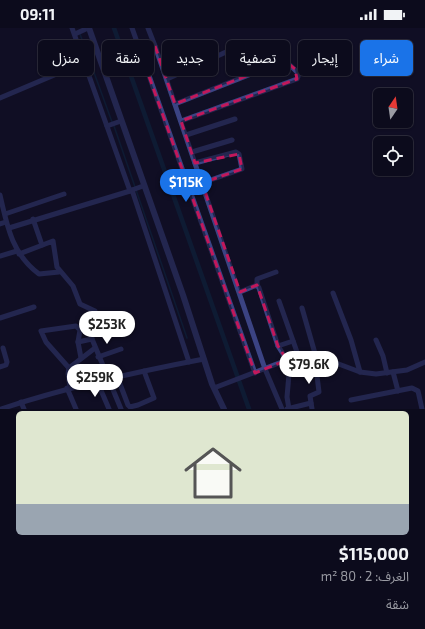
<!DOCTYPE html>
<html lang="ar">
<meta charset="utf-8">
<style>
body{margin:0;font-family:"Exo 2","Noto Sans Arabic",sans-serif;background:#151425;color:#f1f3f6;direction:rtl;height:100vh;display:flex;flex-direction:column;font-size:15px;white-space:nowrap}
*{box-sizing:border-box;margin:0}
p{font-size:13px;color:#9a9ba3}
.icon{flex:none;width:22px;height:22px;fill:none;stroke:currentColor;stroke-width:2;stroke-linecap:round;stroke-linejoin:round}
.map{position:relative;height:381px;overflow:hidden;direction:ltr}
.side{display:flex;flex-direction:column;background:#0c0b1c;flex:1}
.side>*{flex:none}
.banner{position:absolute;left:12px;top:12px;width:401px;height:36px;direction:rtl;display:flex;gap:8px}
.needle{width:26px;rotate:13deg}
.buttons{position:absolute;left:373px;top:60px;display:grid;gap:8px}
.buttons a{display:grid;place-items:center;width:40px;height:40px;border-radius:6px;background:#0c0b1c;box-shadow:0 1px 3px #0004,0 0 0 1px #2c2b3b;font-size:20px}
.price{position:absolute;translate:-50% -34px;padding:0 9px;border-radius:14px;background:#fff;color:#222;font-size:13px;line-height:26px;filter:drop-shadow(0 1px 2px #0008)}
.price::after{content:'';position:absolute;left:50%;top:24px;width:12px;height:9px;margin-left:-6px;background:inherit;clip-path:polygon(0 0,100% 0,50% 100%)}
.price.selected{background:#1a73e8;color:#fff}
ul{padding:0;list-style:none}
li{display:grid;align-content:center;gap:8px;height:212px;padding:0 16px}
li+li{border-top:1px solid #2c2b3b}
li span{display:grid;place-items:center;height:124px;border-radius:6px;color:#555}
li>.icon{margin-inline-start:auto}
span .icon{width:72px;height:72px;fill:#fffc;stroke-width:1}
li b{font-size:17px}
.pill{padding:0 14px;border-radius:6px;background:#0c0b1c;box-shadow:0 1px 3px #0004,0 0 0 1px #2c2b3b;font-size:14px;line-height:36px}
.pill.selected{background:#1a73e8;color:#fff}
.status{display:flex;justify-content:space-between;align-items:center;height:28px;padding:0 20px;background:#0c0b1c;direction:ltr}
.status svg{height:11px;fill:currentColor}
.map>svg:first-child{display:block}
.lines{fill:none;stroke-linecap:round;stroke-linejoin:round}
.stream{stroke:#0d2a46;stroke-width:1.5}
.canal{stroke:#0d2a46;stroke-width:4.5}
.minor{stroke:#3b4383;stroke-width:5}
.tertiary{stroke:#3b4383;stroke-width:6}
.marked{fill:none;stroke:#c2185b;stroke-width:3;stroke-dasharray:8 5;stroke-linejoin:round}
</style>
<div class="status"><b>09:11</b><svg viewBox="0 0 49 12"><path d="M0 12V9h3v3zM5 12V6h3v6zM10 12V3h3v9zM15 12V0h3v12zM26 1h20v11H26zM47 4h2v5h-2z"/></svg></div>
<div class="map">
<svg width="425" height="381" viewBox="0 0 425 381">
<rect width="100%" height="100%" fill="#100f25"/>
<g class="lines">
<!-- stream -->
<g class="stream">
<path d="M80,6L112,94"/>
<path d="M114,98L187,310"/>
</g>
<!-- canal -->
<path class="canal" d="M114,0L249,381"/>
<!-- minor -->
<g class="minor">
<path d="M72,0L130,163L132,162L189,334"/>
<path d="M132,0L255,345"/>
<path d="M75,6L88,0"/>
<path d="M155,18L265,341L282,381"/>
<path d="M140,23L155,18L148,0"/>
<path d="M167,51L237,19"/>
<path d="M0,70L85,34"/>
<path d="M175,76L274,37L283,38L290,37L299,46L297,51L181,93"/>
<path d="M107,98L121,93"/>
<path d="M186,107L235,91"/>
<path d="M192,124L232,112"/>
<path d="M195,135L236,124L239,126L242,141L202,155"/>
<path d="M132,162L143,158"/>
<path d="M0,167C7,198 12,226 39,246L59,244"/>
<path d="M5,186L64,166"/>
<path d="M33,191L42,217"/>
<path d="M0,196L6,194"/>
<path d="M9,200L130,163"/>
<path d="M19,226L53,213L57,239L73,258L80,276L95,283L91,300L92,311L121,381"/>
<path d="M0,228L17,223"/>
<path d="M257,257V251L276,244"/>
<path d="M240,264L257,257L259,260L278,318L287,332L289,346L287,369L289,381"/>
<path d="M333,265L351,312L360,344"/>
<path d="M279,273L297,324L285,329"/>
<path d="M302,280L320,343L317,348L319,364L310,368L312,381"/>
<path d="M0,290L34,279"/>
<path d="M376,312L383,328L387,345"/>
<path d="M78,314L81,330"/>
<path d="M278,318L293,313"/>
<path d="M98,329L121,321"/>
<path d="M0,339L6,337L7,334L3,320"/>
<path d="M69,340L46,314L41,303L76,298L80,302L78,314L92,311"/>
<path d="M393,344L398,363"/>
<path d="M117,348L128,377L130,379L138,377L154,370L144,343"/>
<path d="M97,353L109,381"/>
<path d="M67,360L76,381"/>
<path d="M70,360L68,346L69,340L95,320"/>
<path d="M214,360L287,332H328L360,344L376,346L407,342L425,334"/>
<path d="M351,372L412,360L418,363L422,381"/>
<path d="M21,374L24,381"/>
<path d="M1,381C67,359 135,344 204,331"/>
<path d="M287,381L311,375"/>
</g>
<!-- tertiary -->
<path class="tertiary" d="M89,0L183,267L212,356L224,381"/>
</g>
<!-- marked area -->
<path d="M0 0H425V381H0ZM155,18L175,76L274,37H290L295,41L297,51L181,93L195,135L239,126L242,141L202,155L240,264L257,257L278,318L287,332L255,345L140,23Z" fill="#100f25" fill-opacity=".55" fill-rule="evenodd"/>
<path class="marked" d="M155,18L175,76L274,37H290L295,41L297,51L181,93L195,135L239,126L242,141L202,155L240,264L257,257L278,318L287,332L255,345L140,23Z"/>
</svg>
<div class="buttons">
<a><svg class="needle" viewBox="-14 -14 28 28"><path d="M0-13l5 13h-10z" fill="#e53935"/><path d="M0 13l5-13h-10z" fill="#9a9ba3"/></svg></a>
<a><svg class="icon" aria-label="locate" viewBox="0 0 24 24"><circle cx="12" cy="12" r="6"/><path d="M12 2v4M12 18v4M2 12h4M18 12h4"/></svg></a>
</div>
<b class="price selected" style="left:186px;top:175px">$115K</b>
<b class="price" style="left:107px;top:317px">$253K</b>
<b class="price" style="left:309px;top:357px">$79.6K</b>
<b class="price" style="left:95px;top:370px">$259K</b>
<div class="banner">
<a class="pill selected">شراء</a>
<a class="pill">إيجار</a>
<a class="pill">تصفية</a>
<a class="pill">جديد</a>
<a class="pill">شقة</a>
<a class="pill">منزل</a>
</div>
</div>
<section class="side">
<ul>
<li><span style="background:linear-gradient(#dfe7d0 75%,#9aa5b1 0)"><svg class="icon" aria-label="home" viewBox="0 0 24 24"><path d="M3 11l9-7 9 7M6 9v11h12V9"/></svg></span><div><b>$115,000</b><p>الغرف: 2 · 80 m²</p><p>شقة</p></div></li>
</ul>
</section>
